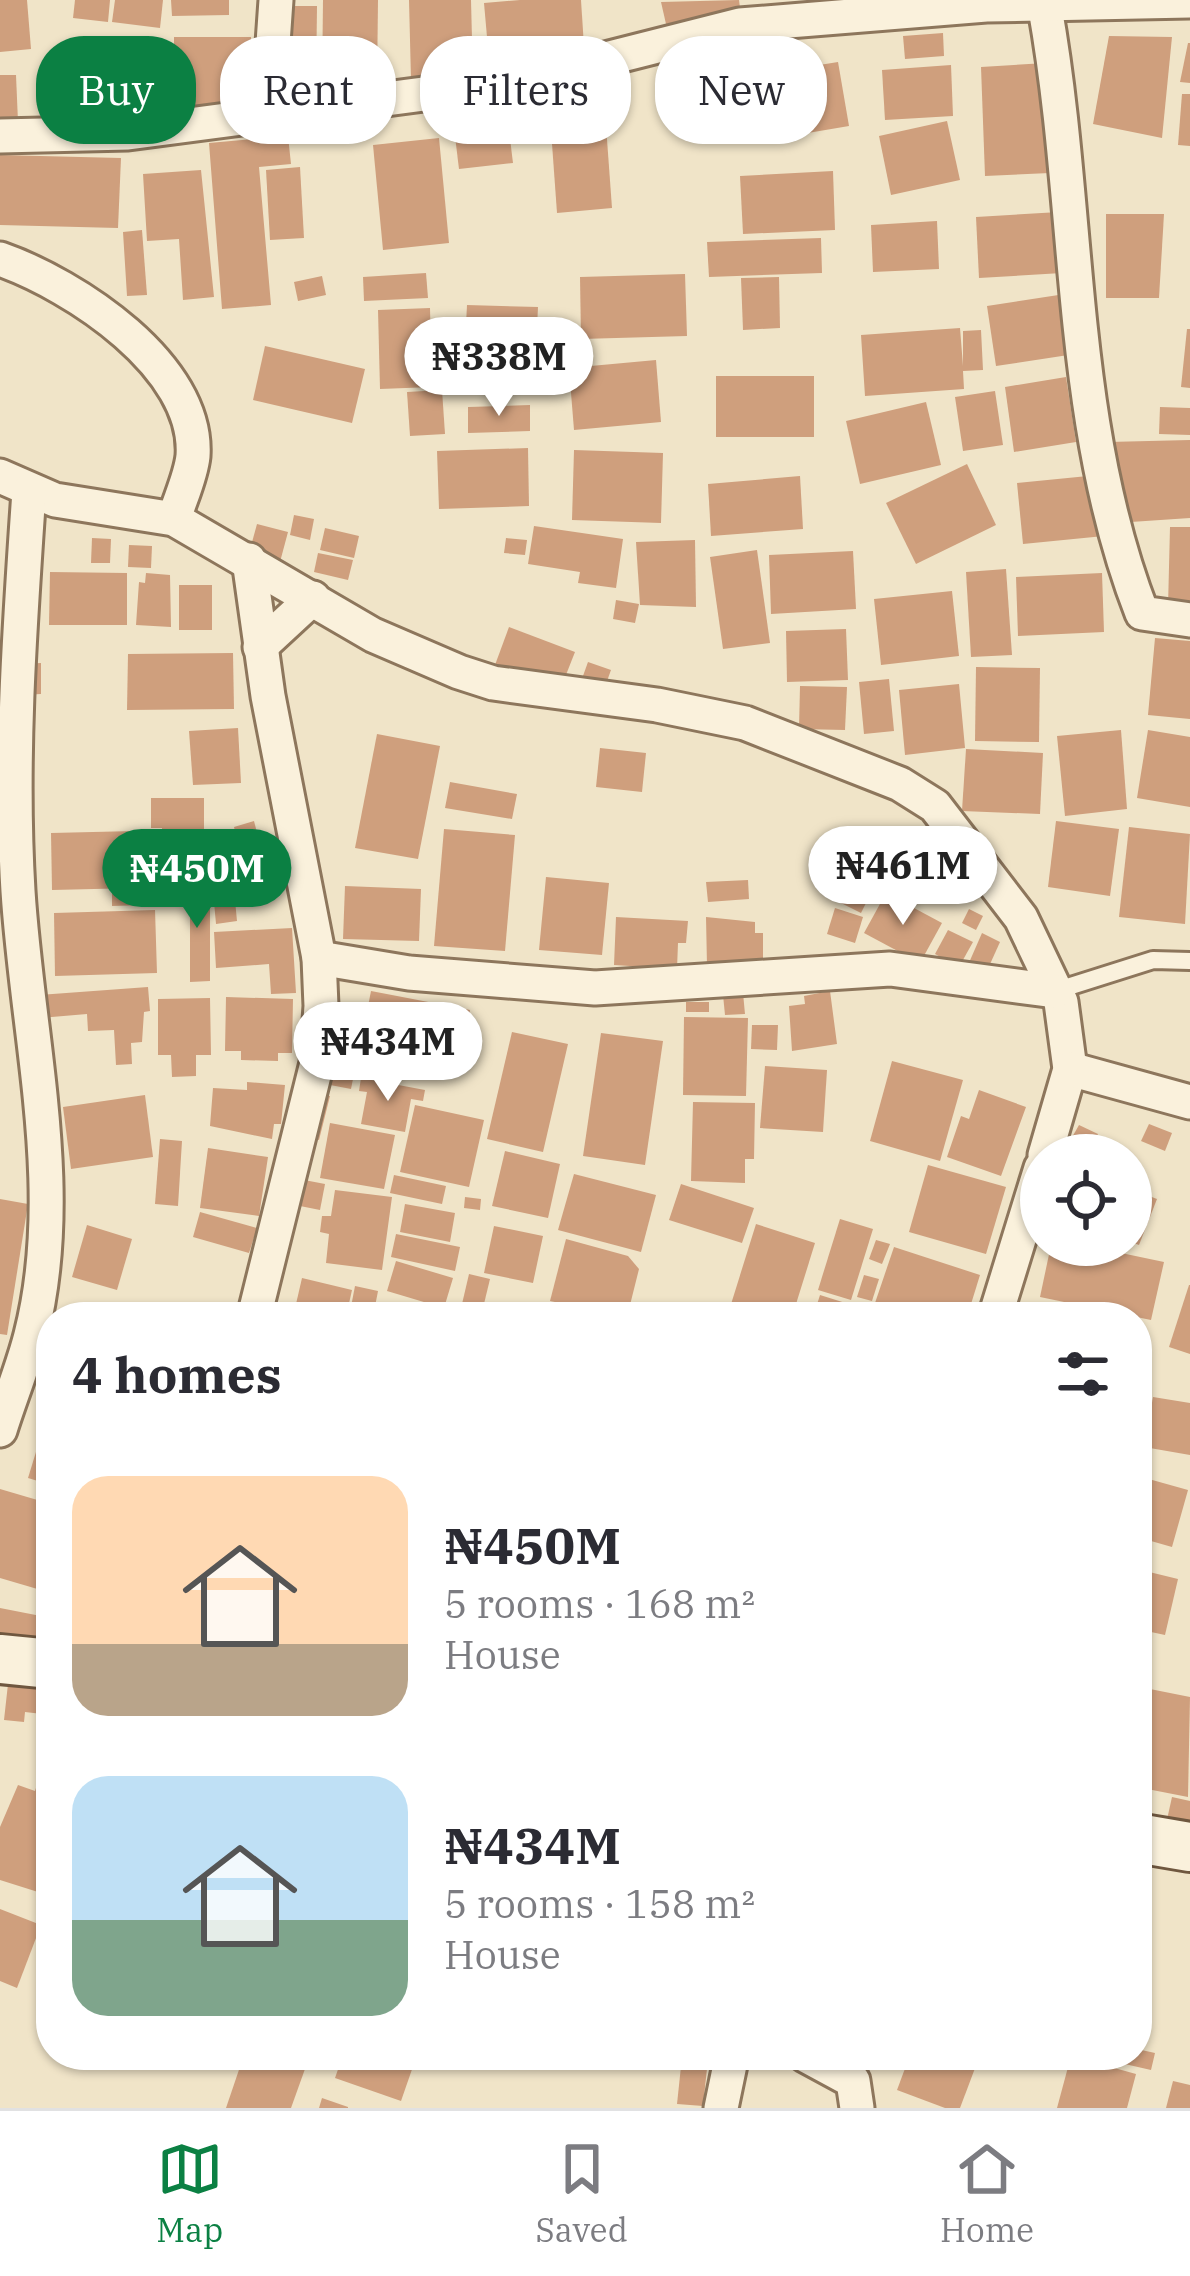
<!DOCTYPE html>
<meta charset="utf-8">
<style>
body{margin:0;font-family:"IBM Plex Serif",serif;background:#f7f7f7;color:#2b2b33;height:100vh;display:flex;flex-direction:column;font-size:45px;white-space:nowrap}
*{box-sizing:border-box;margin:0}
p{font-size:39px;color:#7c7c81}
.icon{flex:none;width:66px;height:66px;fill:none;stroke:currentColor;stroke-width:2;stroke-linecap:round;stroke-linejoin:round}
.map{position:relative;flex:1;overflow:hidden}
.panel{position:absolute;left:36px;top:1302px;width:1116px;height:768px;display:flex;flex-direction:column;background:#fff;border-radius:48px;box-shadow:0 3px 9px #0004}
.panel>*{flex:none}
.top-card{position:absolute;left:36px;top:36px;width:1119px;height:108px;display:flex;gap:24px}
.tools{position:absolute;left:1020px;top:1134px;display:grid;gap:24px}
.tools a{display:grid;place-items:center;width:132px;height:132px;border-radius:50%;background:#fff;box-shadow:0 3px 9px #0004;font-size:60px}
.price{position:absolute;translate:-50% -102px;padding:0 27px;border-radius:42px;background:#fff;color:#222;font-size:39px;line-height:78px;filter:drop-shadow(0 3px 6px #0008)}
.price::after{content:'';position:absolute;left:50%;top:72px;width:36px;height:27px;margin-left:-18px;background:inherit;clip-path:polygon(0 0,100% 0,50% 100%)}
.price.current{background:#0b8043;color:#fff}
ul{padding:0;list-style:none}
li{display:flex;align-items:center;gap:36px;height:300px;padding:0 36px}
li span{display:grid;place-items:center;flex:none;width:336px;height:240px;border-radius:36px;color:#555}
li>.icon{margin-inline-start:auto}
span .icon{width:144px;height:144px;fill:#fffc;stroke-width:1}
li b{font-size:51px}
h2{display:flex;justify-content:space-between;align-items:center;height:144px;padding:0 36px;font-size:51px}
.tag{padding:0 42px;border-radius:48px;background:#fff;box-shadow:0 3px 9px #0004;font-size:42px;line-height:108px}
.tag.current{background:#0b8043;color:#fff}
.tabs{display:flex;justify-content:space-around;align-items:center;height:168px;border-top:3px solid #e1e1e2;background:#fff;font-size:33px;color:#7c7c81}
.tabs a{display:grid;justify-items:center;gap:6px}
.tabs .current{color:#0b8043}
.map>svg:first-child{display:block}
.building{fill:#cf9f7d}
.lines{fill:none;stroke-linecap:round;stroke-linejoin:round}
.lane-casing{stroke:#8d765c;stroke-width:22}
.street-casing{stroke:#8d765c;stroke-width:39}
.secondary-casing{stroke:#6f573f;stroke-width:54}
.lane{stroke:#faf1dc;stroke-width:16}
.street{stroke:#faf1dc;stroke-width:33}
.secondary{stroke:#faf1dc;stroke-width:48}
</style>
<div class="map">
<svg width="1190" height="2108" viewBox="0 0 1190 2108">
<rect width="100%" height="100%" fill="#f0e4c8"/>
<!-- building -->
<g class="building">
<path d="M0,0H27L31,49L0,52Z"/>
<path d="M75,0H110L108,22L73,18Z"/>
<path d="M115,0H163L160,28L112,22Z"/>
<path d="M171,0H229V15L172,16Z"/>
<path d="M323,0H378L377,85L322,86Z"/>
<path d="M409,0H471L473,78L411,80Z"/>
<path d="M520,0H581L585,62L490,71L484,3Z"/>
<path d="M739,0L740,8L666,24L661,2Z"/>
<path d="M288,6H317L316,86H287Z"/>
<path d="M943,33L944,56L905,59L903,36Z"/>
<path d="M1109,36L1172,37L1162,138L1093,124Z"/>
<path d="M95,37L166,41L161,111L91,107Z"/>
<path d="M174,37H251L250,107H174Z"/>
<path d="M1188,43H1190V83L1180,82Z"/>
<path d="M838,62L849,126L761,141L751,76Z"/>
<path d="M1046,63L1050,173L985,176L981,67Z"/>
<path d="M951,65L953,116L885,120L882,70Z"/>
<path d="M0,75H16L18,122L0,123Z"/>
<path d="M1182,94H1190V146L1178,145Z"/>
<path d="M605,112L612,208L557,213L550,116Z"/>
<path d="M507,114L513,163L459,169L453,120Z"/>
<path d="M947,121L960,180L891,195L879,136Z"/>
<path d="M288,136L291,164L259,167L271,305L222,309L209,143Z"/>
<path d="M439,138L449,243L383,250L373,145Z"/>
<path d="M0,155L121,158L118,228L0,225Z"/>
<path d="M300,167L304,238L270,240L266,170Z"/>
<path d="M201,170L214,297L183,300L179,239L147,241L143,174Z"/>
<path d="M833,171L835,230L743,234L740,176Z"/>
<path d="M1059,212L1062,273L979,278L976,217Z"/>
<path d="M1106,214H1164L1159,298H1106Z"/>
<path d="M937,221L939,269L873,272L871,225Z"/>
<path d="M142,230L147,295L127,296L123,232Z"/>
<path d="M821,238L822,273L709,277L707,242Z"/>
<path d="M426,273L428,298L364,301L363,277Z"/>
<path d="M685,274L687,336L581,339L580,277Z"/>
<path d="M322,276L326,295L298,301L294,282Z"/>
<path d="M779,277L780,328L743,330L741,278Z"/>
<path d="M1065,294L1075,354L996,366L987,306Z"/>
<path d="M467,305L538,307L535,367L464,364Z"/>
<path d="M430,308L432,387L380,389L378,310Z"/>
<path d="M960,328L963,366V331L981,330L983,370L963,371L964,389L865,396L861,335Z"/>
<path d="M1187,329H1190V388L1181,387Z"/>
<path d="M265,346L365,369L352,423L253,400Z"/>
<path d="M656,360L661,422L574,430L569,368Z"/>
<rect x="716" y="376" width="98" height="61"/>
<path d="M1066,377L1076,442L1014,452L1005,387Z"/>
<path d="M442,390L445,434L410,436L407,392Z"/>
<path d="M995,391L1003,445L963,451L955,397Z"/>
<path d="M926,402L941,465L860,484L846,421Z"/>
<path d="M530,405V431L468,433V407Z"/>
<path d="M1160,407L1190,408V435L1159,434Z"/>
<path d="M1190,440V518L1116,523L1108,442Z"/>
<path d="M528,448L529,506L439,509L437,451Z"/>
<path d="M574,450L663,453L661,523L572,520Z"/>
<path d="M967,464L996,525L916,564L886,503Z"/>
<path d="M1098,475L1104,536L1023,544L1017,483Z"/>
<path d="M800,476L803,529L711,536L708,484Z"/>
<path d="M294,515L314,519L310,540L290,535Z"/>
<path d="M257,524L288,532L280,562L249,553Z"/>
<path d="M534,526L623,539L616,588L578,583L580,572L528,564Z"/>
<path d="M1170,527H1190V608L1168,607Z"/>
<path d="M325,528L359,536L354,558L320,550Z"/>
<path d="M92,538L111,539L110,563H91Z"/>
<path d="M506,538L527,540L525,555L504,553Z"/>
<path d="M695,540L696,607L640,605L636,542Z"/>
<path d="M129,545L152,546L151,568L128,567Z"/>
<path d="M757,550L770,643L723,649L710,557Z"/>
<path d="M853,551L856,609L771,614L769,555Z"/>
<path d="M318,553L353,560L348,580L314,572Z"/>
<path d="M1006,569L1012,655L971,657L966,572Z"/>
<path d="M50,572L127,573V625H49Z"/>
<path d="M146,573L170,575L171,627L136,625L139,582L145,583Z"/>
<path d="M1102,573L1104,632L1018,636L1016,577Z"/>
<rect x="179" y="585" width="33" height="45"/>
<path d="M952,591L959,656L881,665L874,599Z"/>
<path d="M616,600L639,604L635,623L613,619Z"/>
<path d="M509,627L575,652L560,690L495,665Z"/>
<path d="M846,629L848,680L787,682L786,631Z"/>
<path d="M1155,638L1190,641V719L1148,715Z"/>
<path d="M233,653L234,709L127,710L128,654Z"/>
<path d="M588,662L611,670L602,695L579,687Z"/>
<path d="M41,663V694L22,695L21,664Z"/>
<path d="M976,667L1040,668L1039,742L975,741Z"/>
<path d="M889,679L894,731L864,734L859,682Z"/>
<path d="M959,684L965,748L905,755L899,690Z"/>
<path d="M800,686L847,687L845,730L799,729Z"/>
<path d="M238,728L241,783L193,785L189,731Z"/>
<path d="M1121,730L1127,809L1065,816L1057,736Z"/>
<path d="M1148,730L1190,737V807L1137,798Z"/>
<path d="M377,734L440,746L418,859L355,848Z"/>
<path d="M600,748L646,753L642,792L596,787Z"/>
<path d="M966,749L1043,753L1040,814L962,811Z"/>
<path d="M450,782L517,794L512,819L445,808Z"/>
<path d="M151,798H204V859H162V828H151Z"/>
<path d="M254,821L262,852L242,858L234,827Z"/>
<path d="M1056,821L1119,829L1110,896L1048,887Z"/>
<path d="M1129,827L1190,834L1185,924L1119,917Z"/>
<path d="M444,829L515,835L505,951L434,946Z"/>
<path d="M135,831L136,888L52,890L51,833Z"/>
<path d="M232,855L234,872L212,875L210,857Z"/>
<path d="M852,873L875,885L861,913L839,902Z"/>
<path d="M233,877L234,894L216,895L215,878Z"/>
<path d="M546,877L609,883L602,955L539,950Z"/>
<path d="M748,880L749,899L708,902L706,882Z"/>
<path d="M345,886L421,889L419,941L343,939Z"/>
<path d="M168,890L169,904L150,906L148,892Z"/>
<path d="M171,890H210V981L190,982V904L171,905Z"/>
<path d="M145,892L146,905L112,906V893Z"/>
<path d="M886,893L942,923L920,963L864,933Z"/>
<path d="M235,900L237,921L216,924L214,902Z"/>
<path d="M835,908L863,917L855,943L827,934Z"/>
<path d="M969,909L983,916L976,930L962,923Z"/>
<path d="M155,910L157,973L55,976L54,913Z"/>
<path d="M616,917L688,921L686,943H678L677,969L614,965Z"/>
<path d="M706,917L755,922V933H763V965L707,966Z"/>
<path d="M292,928L296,993L271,994L269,964L216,968L214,932Z"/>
<path d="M948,930L973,942L959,967L935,954Z"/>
<path d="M982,933L1000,942L986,973L968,965Z"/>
<path d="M148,987L150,1011L144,1012L142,1042L131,1043L132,1064L116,1065L114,1030L88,1031L87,1014L40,1018L39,995Z"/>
<path d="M371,991L470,1010L460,1065L360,1047Z"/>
<path d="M830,991L837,1044L792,1051L789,1006L805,1004L804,996Z"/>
<path d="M743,993L745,1014L725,1015L723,995Z"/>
<path d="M226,997L293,999L292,1053H278V1061L241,1060V1051H225Z"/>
<path d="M210,998L211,1055H196V1076L172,1077L171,1055H158V999Z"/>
<rect x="686" y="1002" width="23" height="10"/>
<path d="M684,1017L748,1018L746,1096L683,1095Z"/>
<path d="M752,1025H778L777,1050L751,1049Z"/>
<path d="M512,1032L568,1044L543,1152L487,1139Z"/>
<path d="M601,1033L663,1041L645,1165L583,1156Z"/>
<path d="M892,1061L963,1080L940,1161L870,1141Z"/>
<path d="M765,1066L827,1070L823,1132L760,1128Z"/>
<path d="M327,1069L354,1074L351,1089L325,1084Z"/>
<path d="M361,1078L425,1090L423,1101L411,1099L405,1132L361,1124L367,1092L359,1091Z"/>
<path d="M247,1082L285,1085L281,1124H274L272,1139L210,1126L213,1088L247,1090Z"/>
<path d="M979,1090L1026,1107L1001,1176L947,1157L961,1116L969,1119Z"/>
<path d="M314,1092L330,1096L319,1140L303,1137Z"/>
<path d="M145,1095L153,1157L71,1169L63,1107Z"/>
<path d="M693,1102L755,1103L754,1159H745V1183L691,1181Z"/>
<path d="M415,1105L484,1120L469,1187L400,1172Z"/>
<path d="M330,1123L395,1135L384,1189L320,1178Z"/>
<path d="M1149,1124L1172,1133L1165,1151L1141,1141Z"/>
<path d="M1079,1125L1098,1134L1086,1155H1062Z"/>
<path d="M160,1139L182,1141L178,1206L155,1204Z"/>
<path d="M208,1148L268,1157L259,1216L200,1208Z"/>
<path d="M505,1151L560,1164L548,1218L492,1206Z"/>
<path d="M928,1165L1006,1187L986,1254L909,1232Z"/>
<path d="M574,1174L656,1195L641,1252L558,1230Z"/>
<path d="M394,1175L446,1186L442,1204L390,1193Z"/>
<path d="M299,1179L325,1184L320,1210L295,1205Z"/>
<path d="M681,1184L754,1208L742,1243L669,1220Z"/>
<path d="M1131,1189L1157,1199L1139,1245L1131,1242Z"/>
<path d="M335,1190L392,1197L382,1270L326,1263L329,1234L320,1232L322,1216H331Z"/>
<path d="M465,1197L481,1199L480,1210L464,1208Z"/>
<path d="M0,1199L28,1204L7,1335L0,1334Z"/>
<path d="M405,1204L455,1213L450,1242L400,1232Z"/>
<path d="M200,1212L257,1228L249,1253L193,1237Z"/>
<path d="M840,1219L873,1229L851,1300L818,1290Z"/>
<path d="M756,1224L815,1243L792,1317H727Z"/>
<path d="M87,1225L132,1239L117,1290L72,1277Z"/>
<path d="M494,1226L543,1236L533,1283L484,1273Z"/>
<path d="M396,1234L460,1247L455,1271L391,1257Z"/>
<path d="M566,1239L628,1256L639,1269L627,1317L550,1301Z"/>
<path d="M876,1240L890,1244L882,1264L869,1259Z"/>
<path d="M1051,1245H1083L1164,1262L1151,1320L1040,1297Z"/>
<path d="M894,1247L980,1275L967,1317H918L875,1303Z"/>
<path d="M396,1261L453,1278L444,1308L387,1291Z"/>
<path d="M469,1274L490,1279L483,1308L462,1304Z"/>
<path d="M864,1275L879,1279L872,1301L857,1297Z"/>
<path d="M302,1278L352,1290L346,1317H293Z"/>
<path d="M1189,1285H1190V1354L1169,1347Z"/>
<path d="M355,1286L378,1291L373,1317H349Z"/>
<path d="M820,1295L887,1316L886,1317H813Z"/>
<path d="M392,1302L451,1315V1317H389Z"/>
<path d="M50,1326H51V1378L35,1373Z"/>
<path d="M1153,1397L1190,1403V1455L1144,1447Z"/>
<path d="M47,1416L51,1417V1485L28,1478Z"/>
<path d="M1138,1476L1188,1490L1172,1547L1137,1537Z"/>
<path d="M0,1489L51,1504V1593L0,1578Z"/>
<path d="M1137,1569L1178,1579L1165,1635L1137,1629Z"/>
<path d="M0,1608L51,1618V1644L0,1638Z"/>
<path d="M1137,1651L1150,1655L1138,1694H1137Z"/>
<path d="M8,1684L51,1689V1715L25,1712L24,1722L4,1720Z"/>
<path d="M1150,1689L1190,1697L1188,1797L1137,1787V1753Z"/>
<path d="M50,1745L51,1852L38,1892L0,1880V1827L18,1785L35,1791Z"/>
<path d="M1172,1797L1190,1801V1830L1166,1824Z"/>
<path d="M0,1909L41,1925L17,1988L0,1981Z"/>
<path d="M1137,2049L1155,2053L1151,2070L1094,2057L1137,2055Z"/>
<path d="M244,2055H310L291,2108H226Z"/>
<path d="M343,2055H417L401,2101L335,2078Z"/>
<path d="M910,2055H980L960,2108H945L897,2090Z"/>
<path d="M1071,2056L1136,2074L1127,2108H1057Z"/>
<path d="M682,2057L708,2059L703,2106L677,2104Z"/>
<path d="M1173,2081L1190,2085V2108H1166Z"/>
<path d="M322,2098L348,2107V2108H319Z"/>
</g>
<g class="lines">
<!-- lane casing -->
<g class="lane-casing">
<path id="lane" d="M1055,991L1153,960L1190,961"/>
</g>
<!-- street casing -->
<g class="street-casing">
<g id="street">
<path d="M1045,8C1081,209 1067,421 1142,613L1190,620"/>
<path d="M268,115L276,0"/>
<path d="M0,136L128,133L515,82L740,25L986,5L1190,1"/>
<path d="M0,259C74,285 199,366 193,456C191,476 180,499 174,519"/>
<path d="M0,476L55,500L174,519L373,635L459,672L493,683L657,705L745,723L900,784L935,806L1021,918L1061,1002L1070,1069L1045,1155"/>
<path d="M249,560L268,696L319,958L321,1006L317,1063L254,1317"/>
<path d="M260,647L313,598"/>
<path d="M319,958L409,973L595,988L890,969L1055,991"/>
<path d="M1070,1069L1190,1102"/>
<path d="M995,1317L1041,1168"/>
<path d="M0,1430C10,1398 23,1367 31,1335C68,1191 27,1036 18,891C10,758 20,623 29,491"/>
<path d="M805,2055L853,2081L857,2108"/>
<path d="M721,2108L732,2055"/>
</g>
</g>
<!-- secondary casing -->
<g class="secondary-casing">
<g id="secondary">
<path d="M0,1659L51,1664"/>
<path d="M1137,1838L1190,1847"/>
</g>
</g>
<!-- lane -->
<use href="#lane" class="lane"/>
<!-- street -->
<use href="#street" class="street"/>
<!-- secondary -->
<use href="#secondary" class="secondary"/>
</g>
</svg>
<div class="tools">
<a><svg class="icon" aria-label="locate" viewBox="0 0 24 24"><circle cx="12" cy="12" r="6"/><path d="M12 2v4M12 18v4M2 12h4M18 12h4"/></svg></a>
</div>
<b class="price" style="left:499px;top:419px">₦338M</b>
<b class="price" style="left:903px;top:928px">₦461M</b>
<b class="price current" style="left:197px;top:931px">₦450M</b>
<b class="price" style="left:388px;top:1104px">₦434M</b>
<div class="top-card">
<a class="tag current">Buy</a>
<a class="tag">Rent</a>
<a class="tag">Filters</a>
<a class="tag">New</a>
</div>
<section class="panel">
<h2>4 homes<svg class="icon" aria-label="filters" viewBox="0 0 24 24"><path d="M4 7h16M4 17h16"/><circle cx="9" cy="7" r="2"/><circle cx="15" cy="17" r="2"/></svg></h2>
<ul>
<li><span style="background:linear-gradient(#ffd9b3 70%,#b9a48a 0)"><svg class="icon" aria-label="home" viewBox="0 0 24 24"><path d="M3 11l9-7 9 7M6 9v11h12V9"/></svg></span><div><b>₦450M</b><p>5 rooms · 168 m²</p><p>House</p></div></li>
<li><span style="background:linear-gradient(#bfe0f5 60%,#7fa58c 0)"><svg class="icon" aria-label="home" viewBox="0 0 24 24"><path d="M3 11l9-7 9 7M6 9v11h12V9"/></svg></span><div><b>₦434M</b><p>5 rooms · 158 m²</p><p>House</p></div></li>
</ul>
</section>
</div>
<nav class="tabs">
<a class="current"><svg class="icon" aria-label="map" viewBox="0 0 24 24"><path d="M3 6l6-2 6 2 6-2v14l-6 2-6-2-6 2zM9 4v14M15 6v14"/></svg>Map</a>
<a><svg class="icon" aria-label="saved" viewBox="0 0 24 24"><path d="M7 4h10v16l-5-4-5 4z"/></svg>Saved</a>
<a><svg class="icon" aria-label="home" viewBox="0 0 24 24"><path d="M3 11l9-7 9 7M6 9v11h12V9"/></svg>Home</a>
</nav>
